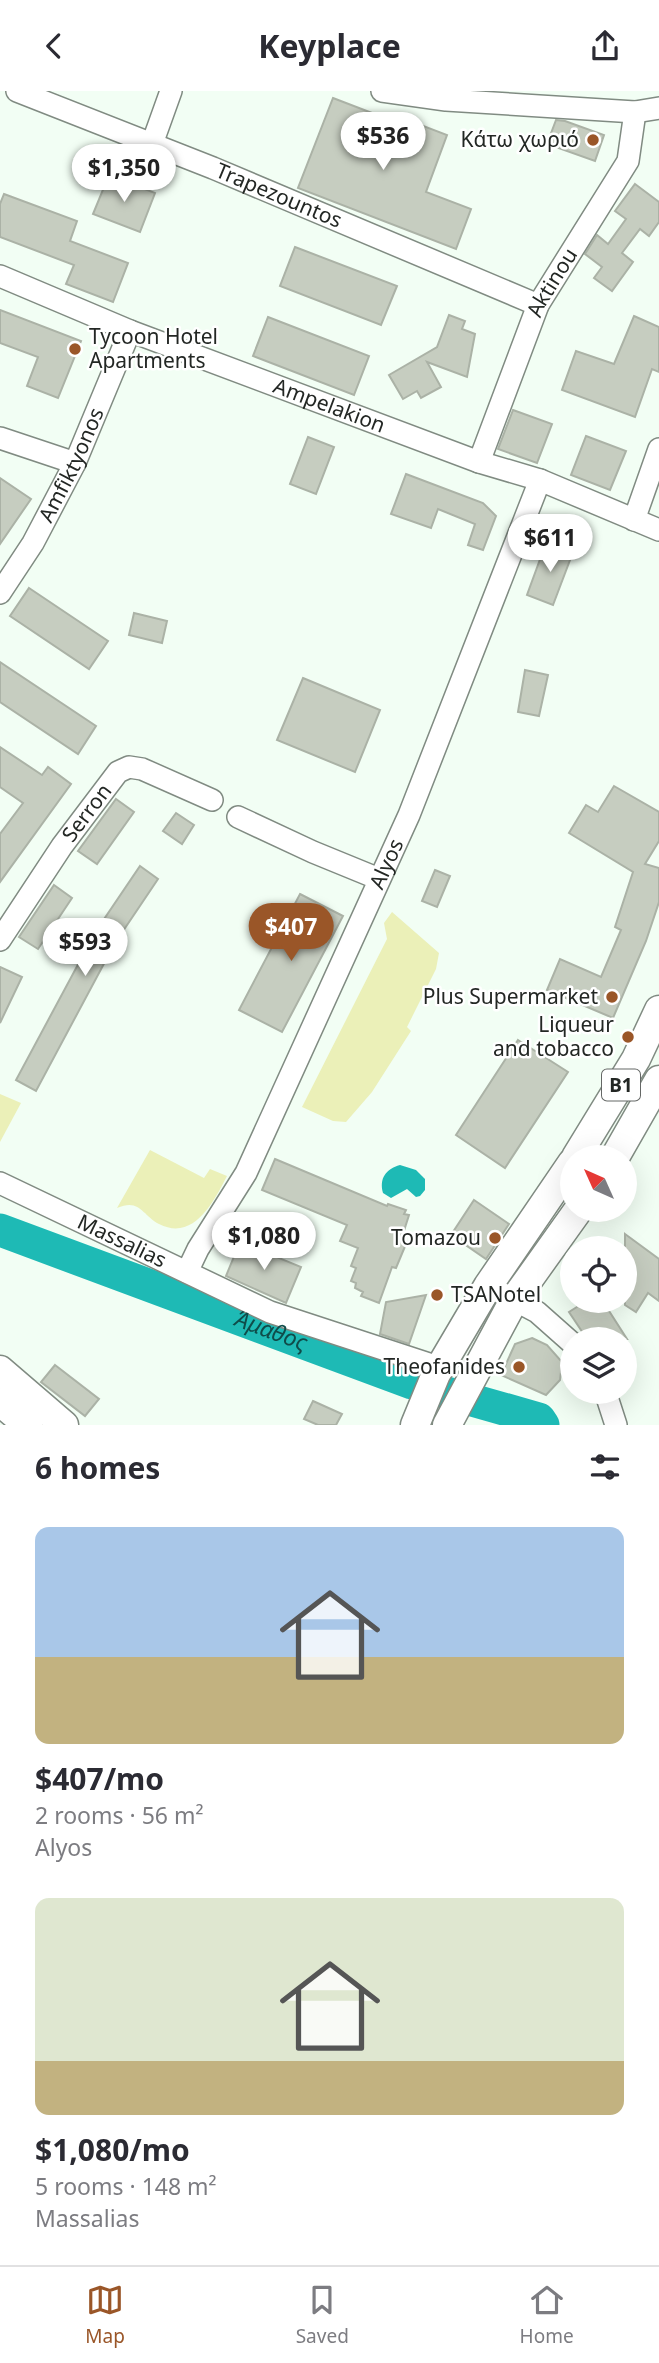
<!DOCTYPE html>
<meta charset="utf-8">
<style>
body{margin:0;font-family:"Noto Sans",sans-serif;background:#f7f7f7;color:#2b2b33;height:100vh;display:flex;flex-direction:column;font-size:26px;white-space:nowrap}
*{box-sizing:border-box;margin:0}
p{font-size:23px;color:#7c7c81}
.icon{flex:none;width:38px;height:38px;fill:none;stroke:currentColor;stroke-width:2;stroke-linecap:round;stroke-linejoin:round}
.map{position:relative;height:1334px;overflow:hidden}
.drawer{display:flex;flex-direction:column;background:#fff;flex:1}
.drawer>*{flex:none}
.needle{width:46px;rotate:315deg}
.fabs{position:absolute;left:560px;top:1054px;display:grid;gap:14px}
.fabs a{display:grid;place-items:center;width:77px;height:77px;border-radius:50%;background:#fff;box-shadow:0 7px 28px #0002;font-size:35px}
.price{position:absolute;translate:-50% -60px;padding:0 16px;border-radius:24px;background:#fff;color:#222;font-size:23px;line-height:46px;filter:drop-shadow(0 2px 4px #0008)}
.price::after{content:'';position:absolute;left:50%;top:42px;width:21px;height:16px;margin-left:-10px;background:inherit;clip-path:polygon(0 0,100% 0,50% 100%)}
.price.active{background:#9a5628;color:#fff}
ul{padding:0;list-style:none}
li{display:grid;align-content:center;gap:14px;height:371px;padding:0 35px}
li span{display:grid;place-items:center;height:217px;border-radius:14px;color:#555}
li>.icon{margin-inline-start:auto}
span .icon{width:126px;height:126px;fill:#fffc;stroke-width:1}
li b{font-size:30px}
h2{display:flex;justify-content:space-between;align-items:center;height:84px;padding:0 35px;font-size:30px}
header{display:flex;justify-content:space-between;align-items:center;height:91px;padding:0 35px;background:#fff;font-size:32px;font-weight:700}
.tabs{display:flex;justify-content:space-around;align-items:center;height:98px;border-top:2px solid #e1e1e2;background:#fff;font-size:19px;color:#7c7c81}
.tabs a{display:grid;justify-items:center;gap:4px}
.tabs .active{color:#9a5628}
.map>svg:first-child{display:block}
.green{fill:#ebf0b8}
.water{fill:#1ebab5}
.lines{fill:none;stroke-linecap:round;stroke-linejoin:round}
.river{stroke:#1ebab5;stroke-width:33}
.building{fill:#c6cdc0;stroke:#abb2a6;stroke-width:2}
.minor-casing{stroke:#808b82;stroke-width:24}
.major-casing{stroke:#808b82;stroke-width:31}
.minor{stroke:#fff;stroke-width:21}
.major{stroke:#fff;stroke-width:28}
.poi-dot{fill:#9a5628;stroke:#fff;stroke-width:2.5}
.labels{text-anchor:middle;stroke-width:5;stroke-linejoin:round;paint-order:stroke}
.shield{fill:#fff;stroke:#656866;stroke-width:2}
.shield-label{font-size:19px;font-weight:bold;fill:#232724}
.poi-label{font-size:21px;fill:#232724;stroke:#fff;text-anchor:end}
.street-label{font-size:21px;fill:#232724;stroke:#fff}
.water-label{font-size:23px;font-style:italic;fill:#0f4c4a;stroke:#fff}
</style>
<header><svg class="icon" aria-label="back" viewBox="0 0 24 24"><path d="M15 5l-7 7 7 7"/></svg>Keyplace<svg class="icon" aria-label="share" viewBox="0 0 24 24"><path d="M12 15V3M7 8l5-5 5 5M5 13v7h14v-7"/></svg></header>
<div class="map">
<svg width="659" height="1334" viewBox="0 0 659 1334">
<rect width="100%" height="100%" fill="#f2fef4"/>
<!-- green -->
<g class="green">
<path d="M392,821L439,862L436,878L407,936L411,940L372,1001L346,1031L333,1030L302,1016L387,848L384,832Z"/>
<path d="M0,1003L21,1012L0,1051Z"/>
<path d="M150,1059L204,1087L210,1078L227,1085C214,1110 194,1151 159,1133C142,1124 140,1107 117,1117Z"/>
</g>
<!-- water -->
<path class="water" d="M400,1074L416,1079L425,1088V1099L420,1105L416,1106L407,1098L391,1107L383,1102C379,1087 386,1078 400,1074Z"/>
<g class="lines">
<!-- river -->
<path class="river" id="s1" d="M0,1139L412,1292L539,1328L543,1334"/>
</g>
<!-- building -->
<g class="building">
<path d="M333,7L398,32L400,26L447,44L426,101L471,118L456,158L298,97Z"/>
<path d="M556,29L565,30L604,44L595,70L547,53Z"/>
<path d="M109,84L155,102L140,141L93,123Z"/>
<path d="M635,93L659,111V131L649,145L640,138L622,162L633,171L612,200L594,187L602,176L585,163L597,144L608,153L626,128L615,120Z"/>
<path d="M4,103L77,130L70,150L128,172L113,211L66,193L74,174L0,146V113Z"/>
<path d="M295,156L397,195L381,234L280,195Z"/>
<path d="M0,219L81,250L58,307L27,295L38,266L0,252Z"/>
<path d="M449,224L465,230L462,238L475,243L467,286L427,271L441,296L421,307L417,300L403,308L389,284L437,256Z"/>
<path d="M634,225L659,236V281L652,278L635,326L562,299L576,260L614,273Z"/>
<path d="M268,226L369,265L354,304L253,265Z"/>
<path d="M513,319L552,333L537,372L498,358Z"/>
<path d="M586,345L626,360L610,399L571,384Z"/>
<path d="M308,346L334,356L316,403L290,393Z"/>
<path d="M406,383L483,412L496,425L483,459L468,454L475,433L438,418L431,437L391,423Z"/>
<path d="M0,387L31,408L0,453Z"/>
<path d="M546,452L573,461L553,514L527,504Z"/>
<path d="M29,497L108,550L89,578L10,525Z"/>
<path d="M134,522L167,530L162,552L129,544Z"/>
<path d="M0,571L96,635L78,663L0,611Z"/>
<path d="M525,579L548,584L539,625L518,621Z"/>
<path d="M303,587L380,619L355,681L277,649Z"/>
<path d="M0,656L42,684L48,676L71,693L0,791V743L23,712L0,696Z"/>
<path d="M614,695L659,721V750L645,773L659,777V811L646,850L613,927L547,899L560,868L601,886L621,839L615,836L633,781L569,742L586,714L598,721Z"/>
<path d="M116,708L134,721L97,773L78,760Z"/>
<path d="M176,722L194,734L182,753L163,740Z"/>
<path d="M140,775L158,788L115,852L36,1000L16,989L96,840Z"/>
<path d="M435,779L450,785L437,816L422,810Z"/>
<path d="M54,794L72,807L38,858L19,846Z"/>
<path d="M300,803L343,825L282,941L239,919Z"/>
<path d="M0,876L22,886L0,932Z"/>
<path d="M518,949L568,981L505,1077L456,1044Z"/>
<path d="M275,1068L387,1115L388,1113L406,1119L404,1123L409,1124L403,1143L405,1144L403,1152L406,1153L396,1177L392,1176L379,1212L361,1205L363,1201L355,1197L356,1192L351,1190L356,1177L351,1175L358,1157L340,1150L347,1134L262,1099Z"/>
<path d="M474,1109L509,1133L486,1168L451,1144Z"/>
<path d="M625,1143L659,1168V1210L648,1202L636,1221L625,1214Z"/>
<path d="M240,1151L301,1176L286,1212L226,1185Z"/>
<path d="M426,1204L409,1253L380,1243L386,1211Z"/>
<path d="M588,1209H602L627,1248H587L569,1221Z"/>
<path d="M532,1247L547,1254L562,1271L560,1289L546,1304L501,1284L515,1253Z"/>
<path d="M55,1274L99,1308L85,1325L41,1291Z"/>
<path d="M313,1310L342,1323L336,1334H318L304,1328Z"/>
</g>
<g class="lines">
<!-- minor casing -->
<g class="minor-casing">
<g id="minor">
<path id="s2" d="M17,0L213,77L538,214"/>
<path d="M382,0L446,9L635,21L659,17"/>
<path d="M152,53L171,0"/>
<path id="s3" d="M0,185L130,240L479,371L540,389L659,439"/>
<path d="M0,347L75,372"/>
<path id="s4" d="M479,371L538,214L628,70L635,21"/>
<path d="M634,429L659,358"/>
<path id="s5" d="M0,502L33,452L75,372L130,240"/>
<path d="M238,726L313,761L379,788"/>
<path id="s6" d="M0,849L62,755L118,681L129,676L142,678L212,709"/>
<path id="s7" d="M0,1092L270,1221L441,1277"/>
<path id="s8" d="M187,1181L198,1158L246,1082L409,724L540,389"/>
<path d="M488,1195L537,1221L572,1252"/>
<path d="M605,1300L616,1334"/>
</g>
</g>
<!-- major casing -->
<g class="major-casing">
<g id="major">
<path d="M576,1066L636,968L659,919"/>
<path d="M615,1066L659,989"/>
<path d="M0,1279L64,1334"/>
<path d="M0,1311L28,1334"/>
<path d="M415,1334L436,1283L488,1195L572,1072"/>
<path d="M447,1334L514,1209L579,1118"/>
</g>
</g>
<!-- minor -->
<use href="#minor" class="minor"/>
<!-- major -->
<use href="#major" class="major"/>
</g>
<!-- markers -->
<g class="poi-dot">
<circle cx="593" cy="49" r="7"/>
<circle cx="75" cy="258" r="7"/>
<circle cx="612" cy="906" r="7"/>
<circle cx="628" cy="946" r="7"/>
<circle cx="495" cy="1147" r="7"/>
<circle cx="437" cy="1204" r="7"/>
<circle cx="519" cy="1276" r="7"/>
</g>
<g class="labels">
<!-- shield labels -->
<rect class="shield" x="602" y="978.5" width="38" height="31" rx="5"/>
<g class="shield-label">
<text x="621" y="1001">B1</text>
</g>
<!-- poi labels -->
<g class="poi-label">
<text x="579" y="56">Κάτω χωριό</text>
<text x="89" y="253" text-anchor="start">Tycoon Hotel<tspan x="89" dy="24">Apartments</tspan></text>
<text x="598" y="913">Plus Supermarket</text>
<text x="614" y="941">Liqueur<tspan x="614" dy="24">and tobacco</tspan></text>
<text x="481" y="1154">Tomazou</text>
<text x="451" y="1211" text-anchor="start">TSANotel</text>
<text x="505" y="1283">Theofanides</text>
</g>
<!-- street labels -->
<g class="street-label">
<text dy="7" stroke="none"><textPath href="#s2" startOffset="282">Trapezountos</textPath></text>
<text dy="7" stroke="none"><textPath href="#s4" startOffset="194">Aktinou</textPath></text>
<text dy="7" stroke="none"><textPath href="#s3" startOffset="354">Ampelakion</textPath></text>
<text dy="7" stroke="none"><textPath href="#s5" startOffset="147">Amfiktyonos</textPath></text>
<text dy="7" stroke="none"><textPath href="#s6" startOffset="154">Serron</textPath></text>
<text dy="7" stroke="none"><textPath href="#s8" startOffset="455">Alyos</textPath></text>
<text dy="7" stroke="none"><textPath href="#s7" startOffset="135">Massalias</textPath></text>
</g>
<!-- water labels -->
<g class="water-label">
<text dy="8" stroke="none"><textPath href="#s1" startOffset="289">Άμαθος</textPath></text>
</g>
</g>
</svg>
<div class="fabs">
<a><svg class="needle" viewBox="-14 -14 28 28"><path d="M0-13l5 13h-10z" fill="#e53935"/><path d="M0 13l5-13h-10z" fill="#7c7c81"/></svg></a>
<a><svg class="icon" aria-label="locate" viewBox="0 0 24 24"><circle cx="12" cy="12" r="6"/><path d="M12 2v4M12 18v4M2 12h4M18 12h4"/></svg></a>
<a><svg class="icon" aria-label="layers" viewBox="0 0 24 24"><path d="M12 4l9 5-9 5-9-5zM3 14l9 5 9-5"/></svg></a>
</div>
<b class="price" style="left:383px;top:81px">$536</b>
<b class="price" style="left:124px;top:113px">$1,350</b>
<b class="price" style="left:550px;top:483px">$611</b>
<b class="price active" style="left:291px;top:872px">$407</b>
<b class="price" style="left:85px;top:887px">$593</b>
<b class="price" style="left:264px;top:1181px">$1,080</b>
</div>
<section class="drawer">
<h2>6 homes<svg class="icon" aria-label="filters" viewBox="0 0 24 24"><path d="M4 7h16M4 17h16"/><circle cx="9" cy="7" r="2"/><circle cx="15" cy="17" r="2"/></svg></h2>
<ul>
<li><span style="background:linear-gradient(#a9c7e8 60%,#c2b280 0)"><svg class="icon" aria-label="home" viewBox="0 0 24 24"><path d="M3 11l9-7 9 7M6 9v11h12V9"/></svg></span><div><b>$407/mo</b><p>2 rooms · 56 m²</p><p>Alyos</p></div></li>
<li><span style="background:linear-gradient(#dfe7d0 75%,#c2b280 0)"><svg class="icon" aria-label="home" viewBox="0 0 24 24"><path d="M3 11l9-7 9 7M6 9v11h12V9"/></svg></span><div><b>$1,080/mo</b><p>5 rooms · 148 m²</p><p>Massalias</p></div></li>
</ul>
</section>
<nav class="tabs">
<a class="active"><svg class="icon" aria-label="map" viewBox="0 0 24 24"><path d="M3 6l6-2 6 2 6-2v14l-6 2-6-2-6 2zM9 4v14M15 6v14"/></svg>Map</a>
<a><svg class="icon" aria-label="saved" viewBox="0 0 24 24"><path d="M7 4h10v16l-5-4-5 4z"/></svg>Saved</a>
<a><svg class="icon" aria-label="home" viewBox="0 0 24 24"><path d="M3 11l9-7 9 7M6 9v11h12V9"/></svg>Home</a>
</nav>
